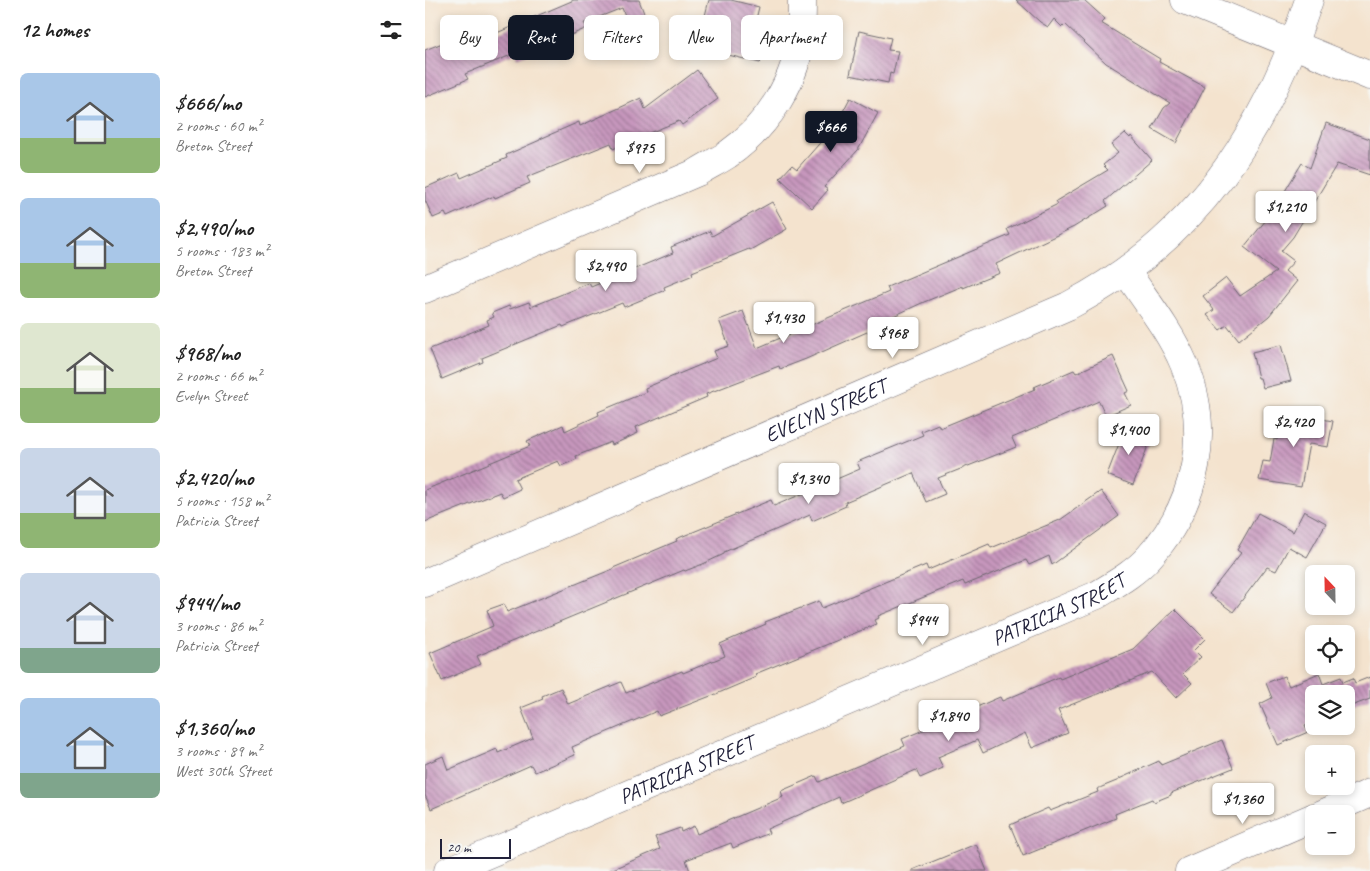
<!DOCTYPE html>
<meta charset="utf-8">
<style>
body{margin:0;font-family:Caveat,sans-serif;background:#f2f2f2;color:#222;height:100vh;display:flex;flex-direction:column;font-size:19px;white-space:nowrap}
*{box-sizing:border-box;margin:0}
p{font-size:16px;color:#767676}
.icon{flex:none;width:28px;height:28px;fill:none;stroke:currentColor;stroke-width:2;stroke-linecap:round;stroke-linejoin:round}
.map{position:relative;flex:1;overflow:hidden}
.drawer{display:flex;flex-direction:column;background:#fff;width:425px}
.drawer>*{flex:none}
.hud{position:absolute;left:15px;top:15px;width:475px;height:45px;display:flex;gap:10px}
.needle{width:32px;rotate:338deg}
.tools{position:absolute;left:880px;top:565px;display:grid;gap:10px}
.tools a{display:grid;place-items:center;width:50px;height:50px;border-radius:8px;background:#fff;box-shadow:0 2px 8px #0003;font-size:25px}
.scale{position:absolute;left:15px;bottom:12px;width:71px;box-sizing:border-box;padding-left:5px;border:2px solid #22223b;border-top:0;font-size:14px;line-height:18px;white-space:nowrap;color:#22223b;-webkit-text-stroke:4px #f6f6f2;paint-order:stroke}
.price{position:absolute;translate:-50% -42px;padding:0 11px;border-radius:5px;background:#fff;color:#222;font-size:16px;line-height:32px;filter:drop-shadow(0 1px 2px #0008)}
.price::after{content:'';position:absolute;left:50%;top:30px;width:15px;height:11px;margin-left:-8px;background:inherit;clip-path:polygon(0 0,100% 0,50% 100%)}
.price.current{background:#111827;color:#fff}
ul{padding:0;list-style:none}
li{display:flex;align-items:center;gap:15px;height:125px;padding:0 20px}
li span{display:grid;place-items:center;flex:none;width:140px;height:100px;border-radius:8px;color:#555}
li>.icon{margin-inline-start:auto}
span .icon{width:60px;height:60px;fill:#fffc;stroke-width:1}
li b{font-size:21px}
h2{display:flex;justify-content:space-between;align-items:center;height:60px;padding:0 20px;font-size:21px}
.tag{padding:0 18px;border-radius:8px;background:#fff;box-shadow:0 2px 8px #0003;font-size:18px;line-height:45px}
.tag.current{background:#111827;color:#fff}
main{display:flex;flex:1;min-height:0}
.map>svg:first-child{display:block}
.building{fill:url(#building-back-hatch)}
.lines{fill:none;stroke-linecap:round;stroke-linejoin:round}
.minor-casing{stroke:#6c666e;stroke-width:29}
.major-casing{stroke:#6c666e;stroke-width:29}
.minor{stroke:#fff;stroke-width:28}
.major{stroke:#fff;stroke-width:28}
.labels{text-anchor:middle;stroke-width:4.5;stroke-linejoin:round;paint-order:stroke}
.street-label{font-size:21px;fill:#22223b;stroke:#f6f6f2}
</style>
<main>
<section class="drawer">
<h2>12 homes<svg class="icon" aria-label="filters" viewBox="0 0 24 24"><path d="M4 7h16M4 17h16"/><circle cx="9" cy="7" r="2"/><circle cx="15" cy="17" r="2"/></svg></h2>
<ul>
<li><span style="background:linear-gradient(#a9c7e8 65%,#8fb573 0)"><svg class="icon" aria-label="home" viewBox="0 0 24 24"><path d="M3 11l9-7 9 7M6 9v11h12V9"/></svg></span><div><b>$666/mo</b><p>2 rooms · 60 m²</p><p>Breton Street</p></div></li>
<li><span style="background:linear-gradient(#a9c7e8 65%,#8fb573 0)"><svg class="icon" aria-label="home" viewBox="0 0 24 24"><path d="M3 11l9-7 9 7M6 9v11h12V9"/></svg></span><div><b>$2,490/mo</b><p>5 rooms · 183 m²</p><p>Breton Street</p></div></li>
<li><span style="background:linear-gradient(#dfe7d0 65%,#8fb573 0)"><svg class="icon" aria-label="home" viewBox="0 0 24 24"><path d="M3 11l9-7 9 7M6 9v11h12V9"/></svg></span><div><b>$968/mo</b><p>2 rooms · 66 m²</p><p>Evelyn Street</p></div></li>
<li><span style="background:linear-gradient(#c9d6e8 65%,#8fb573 0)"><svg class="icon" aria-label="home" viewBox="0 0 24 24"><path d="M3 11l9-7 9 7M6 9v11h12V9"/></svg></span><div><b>$2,420/mo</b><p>5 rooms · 158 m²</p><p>Patricia Street</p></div></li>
<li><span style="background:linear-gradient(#c9d6e8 75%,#7fa58c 0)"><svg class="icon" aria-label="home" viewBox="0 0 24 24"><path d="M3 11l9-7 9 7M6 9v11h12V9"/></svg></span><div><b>$944/mo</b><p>3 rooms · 86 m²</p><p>Patricia Street</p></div></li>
<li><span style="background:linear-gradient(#a9c7e8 75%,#7fa58c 0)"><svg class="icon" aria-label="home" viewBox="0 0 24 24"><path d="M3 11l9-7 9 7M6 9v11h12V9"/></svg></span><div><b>$1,360/mo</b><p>3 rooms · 89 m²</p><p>West 30th Street</p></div></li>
</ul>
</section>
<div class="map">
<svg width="945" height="871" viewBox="0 0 945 871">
<defs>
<pattern id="building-back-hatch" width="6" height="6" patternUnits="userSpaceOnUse" patternTransform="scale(1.25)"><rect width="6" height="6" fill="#c797bd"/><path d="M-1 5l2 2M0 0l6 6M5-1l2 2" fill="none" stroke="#a17b9b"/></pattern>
</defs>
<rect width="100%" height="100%" fill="#f6f6f2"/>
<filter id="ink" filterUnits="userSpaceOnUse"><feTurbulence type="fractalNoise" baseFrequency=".02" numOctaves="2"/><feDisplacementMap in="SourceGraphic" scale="10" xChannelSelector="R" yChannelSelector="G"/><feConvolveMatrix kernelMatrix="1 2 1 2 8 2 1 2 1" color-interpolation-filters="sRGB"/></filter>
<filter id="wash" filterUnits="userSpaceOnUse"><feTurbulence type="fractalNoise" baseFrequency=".0096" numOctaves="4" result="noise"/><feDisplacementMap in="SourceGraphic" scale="20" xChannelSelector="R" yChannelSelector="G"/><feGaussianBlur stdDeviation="1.12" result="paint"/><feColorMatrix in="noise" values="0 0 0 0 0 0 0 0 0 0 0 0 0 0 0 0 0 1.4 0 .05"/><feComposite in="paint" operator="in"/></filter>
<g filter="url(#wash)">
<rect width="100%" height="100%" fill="#f4e3ce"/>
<g id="blocks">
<!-- building -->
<g class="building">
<path d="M149,0H214L228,37L211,44L197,8L159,23L162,28L93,58L91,53L40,74L43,79L0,97V50L35,36L37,41L58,33L60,38Z"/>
<path d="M284,0H306L334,7L325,44L321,43L319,50L336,62L335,63L272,47Z"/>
<path d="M591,0H659L680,19L676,23L735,59L734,62L780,87L751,143L727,129L739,108L745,103L681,63L640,24L637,27L629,19L623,27L615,22Z"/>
<path d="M434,31L466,38L463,50L473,51L468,74L465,73L463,83L425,75Z"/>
<path d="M272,70L293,99L257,125L254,121L224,133L226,138L208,145L206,141L188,149L186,143L102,177L105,183L70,198L69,196L22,217L20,213L8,218L0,200V188L34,173L36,178L82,158L81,155L115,140V139L154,122L155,126L216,98L220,109Z"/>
<path d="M425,98L453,113L433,150L399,187L403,190L387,208L355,178L367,165L372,169L400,137L412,116L415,117Z"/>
<path d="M901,123L945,139V175L912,164L868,237L856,251L869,261L860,271L872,281L844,316L814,340L802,325L795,330L782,315L789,310L778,296L801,278L815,296L851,272L819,247L859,198L857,196L877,163L885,168Z"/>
<path d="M700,133L705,138L706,136L727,160L680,201L683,206L649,227L571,264L575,273L538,288V286L499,302L449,325L451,328L381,359L355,369L354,366L281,394L282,397L211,427L213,433L187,445L186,442L151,456L152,459L136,466L133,461L90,479L95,489L78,497L75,492L0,522V490L105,446L102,441L138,425L140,431L174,415L173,412L221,392L220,388L292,358L289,351L304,346L294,320L318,311L332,348L464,292L462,287L585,235L582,229L633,204L631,201L683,170L678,165L693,153L686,145Z"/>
<path d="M347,202L362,229L325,250L324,249L267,272L268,275L239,287L240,290L199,307L197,303L138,327L137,325L57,358L58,362L17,379L5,349L64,325L62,320L69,317L67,313L84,306L85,309L104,302L106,307L164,283L166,287L248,253L246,247L285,231L287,236Z"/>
<path d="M856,345L866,381L838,388L835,378H833L827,352Z"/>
<path d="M688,356L704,391L700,393L706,405L681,416L674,401L587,438L591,447L513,478L520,494L501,502L488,473L420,502L421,506L387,521L385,515L299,552V554L278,564L260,571L259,570L52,656L56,664L17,681L5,653L68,626L62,610L79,604L82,612L188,569V568L252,541L251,539L346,500L349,506L435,469L432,462L498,435L496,431L513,424L515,428L610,389L609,387L649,370L651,373Z"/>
<path d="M857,412L908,421L903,447L884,444L876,487L834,480L838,461L845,462L849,439L852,440Z"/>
<path d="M700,428L726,438L708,485L682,475Z"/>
<path d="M676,491L694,516L627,565L624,556L604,565L601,560L540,585L538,581L453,616L454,618L450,620L452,624L330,674L331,677L296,692L234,716L232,711L147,747L150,755L110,772L106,765L6,809L0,795V764L18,756L23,770L72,749L73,753L108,738L96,708L118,699L117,696L136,688L143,704L196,682L201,693L257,671L258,673L300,656L295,644L341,624L340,622L394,601L397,608L501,565L503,570L564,544L566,548L635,520Z"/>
<path d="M879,511L901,523L882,557L864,547L851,571L842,567L808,612L784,594L816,553L812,550L833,513L868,532Z"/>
<path d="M750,609L780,639L769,650L776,657L758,674L767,683L751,698L727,672L633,710L643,733L607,748L600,733L558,753L552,740L513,757L518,768L495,778L491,770L416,803L414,797L342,829L344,833L308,848L306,843L261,860L265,871H183L235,849L230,837L255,828L256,832L269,826L272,834L358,797L356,791L391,776L394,782L480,746L477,739L517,722L575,697L577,701L634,677L635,679L708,649Z"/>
<path d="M894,673L898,684L916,677L918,682L928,678L930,683L945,677V699L921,708V694H889V722L880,725L883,732L853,745L835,704L847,698L841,683L859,676L864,686Z"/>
<path d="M797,740L808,768L746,793V795L729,802L727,799L690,814L691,818L598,856L585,825L623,808L625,811L673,792L672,789L694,780V779L734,761L736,765Z"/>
<path d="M551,844L562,871H487V870Z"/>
</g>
</g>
</g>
<g filter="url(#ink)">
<use href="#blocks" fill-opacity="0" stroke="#6c666e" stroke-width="1"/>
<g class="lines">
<!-- minor casing -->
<g class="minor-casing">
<g id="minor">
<path d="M760,0L945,76"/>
<path d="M0,289L273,172C282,166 293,161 302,155C342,127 373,80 376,31C377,20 377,10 377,0"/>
<path id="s1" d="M0,583L643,306C772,239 839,134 884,0"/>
<path id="s2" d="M23,871L672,595C690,584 710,573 724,557C772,504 787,431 759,364C745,331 721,301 701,271"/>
</g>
</g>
<!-- major casing -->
<g class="major-casing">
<g id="major">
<path d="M897,814L945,793"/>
<path d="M764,871L889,817"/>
</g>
</g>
<!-- minor -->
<use href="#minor" class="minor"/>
<!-- major -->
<use href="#major" class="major"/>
</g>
</g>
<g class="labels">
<!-- street labels -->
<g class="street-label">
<text dy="7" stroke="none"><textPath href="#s1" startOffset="436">EVELYN STREET</textPath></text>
<text dy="7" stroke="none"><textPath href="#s2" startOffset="664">PATRICIA STREET</textPath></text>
<text dy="7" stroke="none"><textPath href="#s2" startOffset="259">PATRICIA STREET</textPath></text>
</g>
</g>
</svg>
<div class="tools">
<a><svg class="needle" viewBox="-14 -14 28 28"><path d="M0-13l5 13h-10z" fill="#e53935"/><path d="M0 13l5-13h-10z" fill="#767676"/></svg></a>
<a><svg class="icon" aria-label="locate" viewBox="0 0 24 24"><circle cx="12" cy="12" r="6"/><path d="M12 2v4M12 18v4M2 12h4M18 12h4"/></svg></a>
<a><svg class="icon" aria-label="layers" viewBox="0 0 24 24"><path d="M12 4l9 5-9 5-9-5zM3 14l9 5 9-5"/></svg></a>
<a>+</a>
<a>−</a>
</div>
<div class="scale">20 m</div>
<b class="price current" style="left:406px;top:153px">$666</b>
<b class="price" style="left:215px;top:174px">$975</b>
<b class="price" style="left:861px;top:233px">$1,210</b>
<b class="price" style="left:181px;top:292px">$2,490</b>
<b class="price" style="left:359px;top:344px">$1,430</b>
<b class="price" style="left:468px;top:359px">$968</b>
<b class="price" style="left:869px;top:448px">$2,420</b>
<b class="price" style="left:704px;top:456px">$1,400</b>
<b class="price" style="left:384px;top:505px">$1,340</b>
<b class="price" style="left:498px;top:646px">$944</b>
<b class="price" style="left:524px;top:742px">$1,840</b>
<b class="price" style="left:818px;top:825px">$1,360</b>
<div class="hud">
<a class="tag">Buy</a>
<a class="tag current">Rent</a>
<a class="tag">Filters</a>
<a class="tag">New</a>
<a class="tag">Apartment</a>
</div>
</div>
</main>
